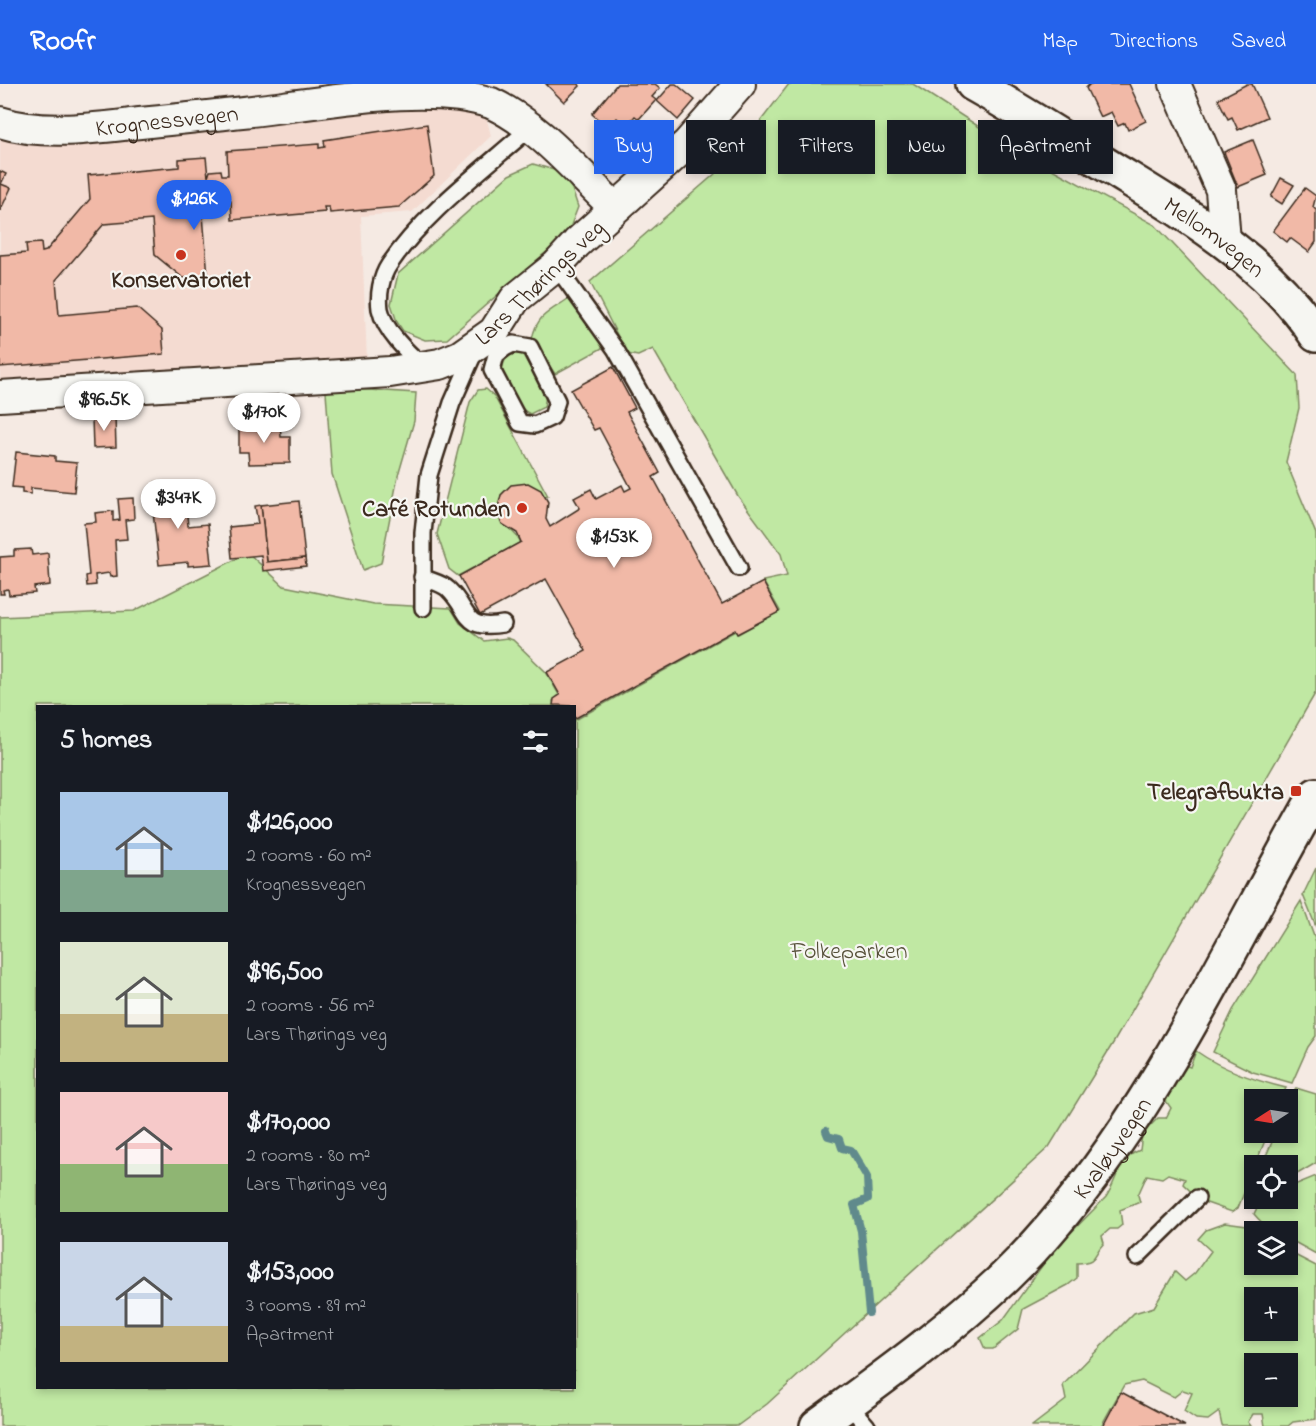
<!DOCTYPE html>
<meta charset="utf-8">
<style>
body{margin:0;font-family:"Indie Flower",sans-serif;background:#242831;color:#f1f3f6;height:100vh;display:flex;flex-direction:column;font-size:22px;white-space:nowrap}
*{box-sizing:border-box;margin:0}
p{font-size:20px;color:#9ea1a6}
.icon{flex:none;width:33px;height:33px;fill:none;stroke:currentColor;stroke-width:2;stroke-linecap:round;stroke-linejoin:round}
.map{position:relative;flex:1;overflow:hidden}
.side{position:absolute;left:36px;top:621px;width:540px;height:684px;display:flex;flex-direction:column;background:#171b24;border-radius:0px;box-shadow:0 3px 9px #0003}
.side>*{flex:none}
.guide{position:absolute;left:594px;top:36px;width:570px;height:54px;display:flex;gap:12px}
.needle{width:39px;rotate:258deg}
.buttons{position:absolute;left:1244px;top:1005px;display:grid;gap:12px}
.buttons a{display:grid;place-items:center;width:54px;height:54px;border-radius:0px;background:#171b24;box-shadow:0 3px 9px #0003;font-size:30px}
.price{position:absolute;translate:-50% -51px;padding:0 14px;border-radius:21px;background:#fff;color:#222;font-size:20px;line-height:39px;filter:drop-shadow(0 2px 3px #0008)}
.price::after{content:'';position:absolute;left:50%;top:36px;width:18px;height:14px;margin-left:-9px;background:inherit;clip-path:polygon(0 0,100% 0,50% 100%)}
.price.current{background:#2563eb;color:#fff}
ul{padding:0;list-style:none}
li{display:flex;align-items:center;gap:18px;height:150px;padding:0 24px}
li span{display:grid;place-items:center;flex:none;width:168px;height:120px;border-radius:0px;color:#555}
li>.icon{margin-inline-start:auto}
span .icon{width:72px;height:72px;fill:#fffc;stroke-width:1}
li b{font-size:26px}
h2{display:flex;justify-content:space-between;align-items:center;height:72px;padding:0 24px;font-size:26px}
.pill{padding:0 21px;border-radius:0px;background:#171b24;box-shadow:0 3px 9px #0003;font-size:21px;line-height:54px}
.pill.current{background:#2563eb;color:#fff}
header{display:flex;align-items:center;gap:36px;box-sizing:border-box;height:84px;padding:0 30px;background:#2563eb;color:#fff}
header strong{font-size:28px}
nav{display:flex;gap:33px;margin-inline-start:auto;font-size:21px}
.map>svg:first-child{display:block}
.built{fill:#f4dbd1}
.green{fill:#c0e8a3;stroke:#7e8960;stroke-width:1.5;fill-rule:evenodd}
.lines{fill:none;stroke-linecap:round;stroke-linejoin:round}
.stream{stroke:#618a8c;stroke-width:8}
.building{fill:#f1b9a7;stroke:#3b2a1e;stroke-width:1.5}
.lane-casing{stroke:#3b2a1e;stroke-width:20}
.street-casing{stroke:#3b2a1e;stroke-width:34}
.secondary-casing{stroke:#3b2a1e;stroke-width:38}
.lane{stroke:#f6f6f2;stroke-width:15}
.street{stroke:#f6f6f2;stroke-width:30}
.secondary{stroke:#f6f6f2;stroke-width:33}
.poi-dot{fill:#c8321e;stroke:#f6f6f2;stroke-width:2}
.labels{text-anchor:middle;stroke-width:4.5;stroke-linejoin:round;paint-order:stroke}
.street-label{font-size:24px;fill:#3b2a1e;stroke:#f6f6f2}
.poi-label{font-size:24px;font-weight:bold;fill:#3b2a1e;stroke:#f6f6f2;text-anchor:end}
.park-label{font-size:24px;fill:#565039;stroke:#f6f6f2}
</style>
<header>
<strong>Roofr</strong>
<nav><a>Map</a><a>Directions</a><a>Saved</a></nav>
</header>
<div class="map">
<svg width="1316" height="1342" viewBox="0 0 1316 1342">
<rect width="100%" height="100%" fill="#f5eae3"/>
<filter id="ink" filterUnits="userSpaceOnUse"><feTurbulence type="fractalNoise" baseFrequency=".0167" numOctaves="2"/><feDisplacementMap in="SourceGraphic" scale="12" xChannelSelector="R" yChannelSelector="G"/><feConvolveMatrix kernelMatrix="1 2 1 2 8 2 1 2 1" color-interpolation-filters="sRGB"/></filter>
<g filter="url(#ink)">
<!-- built -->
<path class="built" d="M422,17L486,32L491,52L412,128L361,132L367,277L0,298V55L28,60L225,46Z"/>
<!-- green -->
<g class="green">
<path d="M789,0H913L1004,59L1155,141L1297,291L1299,324L1286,378L1316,450V608L1115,956L1049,1063L767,1320L737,1342H0V533L134,527L248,469L284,502L373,520L451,524L460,539L484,557L507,554L513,556L546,588L559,611L553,617L555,622H38V1304H574L575,636L735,547L738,550L780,527L763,497L787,492L781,470L738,412L653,265L638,272L627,270L590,198L731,76Z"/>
<path d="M533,80L561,88L572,105L578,123L568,149L447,255L425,256L403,247L397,238L391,220L398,190L509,91Z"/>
<path d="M571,213L604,263L555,290L532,255C537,230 551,227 571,213Z"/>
<path d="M519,269L523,271L546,312L544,323L530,330C512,322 485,272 519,269Z"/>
<path d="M339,304L416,309L414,337L398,392L381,479L363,486L332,390L326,308Z"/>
<path d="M486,305L494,312L548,412L545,413L539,406L501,412C491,441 510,439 521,458L458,492L449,485L437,450L470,318L478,306Z"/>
<path d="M1316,784V843L1303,811Z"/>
<path d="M1301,817L1316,858V952L1308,963L1292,999L1253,988L1213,968L1233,926Z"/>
<path d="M1196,967C1223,986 1254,996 1286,1004L1281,1015L1254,1016V1048L1268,1049L1238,1124L1232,1128L1201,1117L1183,1100L1185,1095L1168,1090L1162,1094L1147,1091L1138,1111L1140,1118L1120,1126L1122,1141L1117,1145H1110L1102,1152L1104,1159C1092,1171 1099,1178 1077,1179V1194L1068,1201L1023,1225L1018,1245L993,1265H985L980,1254L1003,1236L1052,1168L1106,1113C1118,1095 1117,1075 1140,1066L1142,1050L1158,1034H1166L1171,1024L1166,1017L1184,981L1190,983Z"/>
<path d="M1296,1004L1316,1010V1079L1287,1096V1082L1262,1081L1276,1049L1287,1048V1024Z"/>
<path d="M1316,1092V1170L1287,1154V1148C1272,1148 1264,1142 1254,1130C1261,1113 1271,1114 1287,1114V1104Z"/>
<path d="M1225,1139L1247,1142L1256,1147L1254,1148V1180H1287V1167L1316,1182V1335L1293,1338L1288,1342H1265L1263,1330H1253L1248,1338L1251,1342H1222L1219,1328L1208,1336L1196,1335L1184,1327L1192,1309L1183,1306L1174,1313L1142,1297L1124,1301L1101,1342H1032L1066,1316L1063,1301L1134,1229L1154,1223L1175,1188L1185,1197L1195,1189L1211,1167L1198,1155L1206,1146ZM1254,1214H1287V1246H1254ZM1254,1280H1287V1312H1254Z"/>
</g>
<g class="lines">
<!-- stream -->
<path class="stream" d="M826,1047L828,1052L839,1055L842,1064L851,1066L867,1093L868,1115L854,1121L861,1147L869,1229"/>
</g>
<!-- building -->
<g class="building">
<path d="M546,0H579L580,2L564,18Z"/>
<path d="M617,0H655L660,4L652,13L656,16L639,35L635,32L626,42L617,34L608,44L592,30Z"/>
<path d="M672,0H676L695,16L678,36L657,17Z"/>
<path d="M1090,0H1129L1146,37L1128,46L1125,39L1118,42L1111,28L1100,33L1086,4Z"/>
<path d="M1247,0H1252L1267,33L1238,46L1232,33L1228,35L1218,15Z"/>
<path d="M427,40L434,92L399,123L330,129L329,123H324L325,128L232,136L231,117H224V123L213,124L212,118L202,119L208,192L183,194L155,171L152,136L104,140L56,196L59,231L137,224L162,246L164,270L0,283V171L27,169L26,160L41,159L42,168L46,167L90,115L88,91L179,83V75L206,73L208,93L210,87L221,86L222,91H228L227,67L319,60V64L325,63L324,56Z"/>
<path d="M1253,56L1267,91L1238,103L1224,68Z"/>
<path d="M0,87L6,90L1,100L11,104L0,127Z"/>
<path d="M1281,94L1294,101L1282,120L1271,113Z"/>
<path d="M1305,104L1316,112L1313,123L1316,126V158L1309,168L1290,154L1287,158L1273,147Z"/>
<path d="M613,283L635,324L627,328L660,389L653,393L722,520L763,498L779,528L737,550L735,546L574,635V622L553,621L554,615L560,611L547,588L586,567L546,495L480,531L459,492L521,458L517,449L502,440L497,428L501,411L511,401L528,399L541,406L548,418L546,435L550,443L580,424L574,414L591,405L596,415L622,401L625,407L631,404L599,344L594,346L571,306Z"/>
<path d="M291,308L292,322L270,324L269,310Z"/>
<path d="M92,333H115L116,363L93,364Z"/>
<path d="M280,339L281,353H290V379L249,380L248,368H239V340Z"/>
<path d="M16,368L55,372V377L77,379L74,408L31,404V410L22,409V404L12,403Z"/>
<path d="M156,398H165L166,403L184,401L188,442L208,440L212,480L188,482V478L159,481L153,428L156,427L153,404H157Z"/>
<path d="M133,414L134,435L125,436L127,455L115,456L117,492L110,493L109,489L95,491L96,501L87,502L86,492L89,491L84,439L96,438L95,429L113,427V437L120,436L118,415Z"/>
<path d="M299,417L305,474L267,478L261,421Z"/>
<path d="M261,421L267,478L305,474L306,482L263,487L261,471L232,474L229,443L258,440L255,422Z"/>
<path d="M31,465L32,471L48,469L50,501L34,503L35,509L9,511L8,505L3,506L4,510H0V473L14,472V466Z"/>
<path d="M1121,1308L1185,1342H1103Z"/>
</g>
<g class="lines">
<!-- lane casing -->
<g class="lane-casing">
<g id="lane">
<path d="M556,182L616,266L739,484"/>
<path d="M494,248L505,264L513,260L530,263L557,317L552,333L535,341L520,339L492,286L496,271L505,264"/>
<path d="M424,283C407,268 385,248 380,225C378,211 381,193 389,181C424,129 484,85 531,43"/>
<path d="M422,493C430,497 442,499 448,505C471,527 462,547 503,540"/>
<path d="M423,524V449L429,391L452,319L475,267"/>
<path d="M1137,1173L1197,1114"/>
<path d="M848,1320L867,1342"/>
</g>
</g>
<!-- street casing -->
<g class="street-casing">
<g id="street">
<path d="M1175,0L1221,106L1225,157"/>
<path id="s1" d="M0,38C44,52 95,44 140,39C188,34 236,29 284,23C345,15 433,0 491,19C540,42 576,87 615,124"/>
<path d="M0,312L390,288L440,280L460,272L494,248L515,215L556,182L577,159L687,60L740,0"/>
</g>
</g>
<!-- secondary casing -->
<g class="secondary-casing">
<g id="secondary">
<path id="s2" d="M973,0C1021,27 1067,57 1113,85C1189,132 1266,176 1316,251"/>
<path id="s3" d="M817,1342C881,1295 947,1248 1005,1193C1141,1061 1223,873 1316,711"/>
</g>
</g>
<!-- lane -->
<use href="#lane" class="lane"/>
<!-- street -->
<use href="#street" class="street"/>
<!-- secondary -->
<use href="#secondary" class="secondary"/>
</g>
</g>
<!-- markers -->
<g class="poi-dot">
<circle cx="181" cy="171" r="6"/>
<circle cx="522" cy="424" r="6"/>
<rect x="1290" y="701" width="12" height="12" rx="3"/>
</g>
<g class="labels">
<!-- street labels -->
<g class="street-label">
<text dy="8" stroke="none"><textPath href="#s1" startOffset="168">Krognessvegen</textPath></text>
<text dy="8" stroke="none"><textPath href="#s2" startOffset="286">Mellomvegen</textPath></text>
<text transform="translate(539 198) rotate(-44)" y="8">Lars Thørings veg</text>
<text dy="8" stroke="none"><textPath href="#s3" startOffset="408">Kvaløyvegen</textPath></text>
</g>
<!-- poi labels -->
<g class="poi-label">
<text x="181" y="203" text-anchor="middle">Konservatoriet</text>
<text x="510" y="432">Café Rotunden</text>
<text x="1284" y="715">Telegrafbukta</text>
</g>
<!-- park labels -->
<g class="park-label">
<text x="849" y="874">Folkeparken</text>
</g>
</g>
</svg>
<div class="buttons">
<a><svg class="needle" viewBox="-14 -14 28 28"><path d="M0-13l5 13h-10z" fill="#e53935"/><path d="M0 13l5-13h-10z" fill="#9ea1a6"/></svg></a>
<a><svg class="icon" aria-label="locate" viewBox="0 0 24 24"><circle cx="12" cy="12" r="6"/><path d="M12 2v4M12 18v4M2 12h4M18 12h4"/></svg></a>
<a><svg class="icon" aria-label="layers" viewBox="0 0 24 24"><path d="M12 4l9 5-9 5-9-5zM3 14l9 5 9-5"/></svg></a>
<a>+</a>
<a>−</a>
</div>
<b class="price current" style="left:194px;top:147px">$126K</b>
<b class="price" style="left:104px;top:348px">$96.5K</b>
<b class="price" style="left:264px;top:360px">$170K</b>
<b class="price" style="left:178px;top:446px">$347K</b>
<b class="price" style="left:614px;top:485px">$153K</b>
<div class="guide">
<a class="pill current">Buy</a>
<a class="pill">Rent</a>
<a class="pill">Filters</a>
<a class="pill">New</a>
<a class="pill">Apartment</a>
</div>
<section class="side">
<h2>5 homes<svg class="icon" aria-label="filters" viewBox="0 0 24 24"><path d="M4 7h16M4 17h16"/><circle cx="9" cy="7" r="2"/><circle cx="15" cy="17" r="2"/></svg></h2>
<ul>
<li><span style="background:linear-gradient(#a9c7e8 65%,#7fa58c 0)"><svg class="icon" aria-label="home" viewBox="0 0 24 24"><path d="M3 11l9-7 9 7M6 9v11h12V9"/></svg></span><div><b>$126,000</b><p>2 rooms · 60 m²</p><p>Krognessvegen</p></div></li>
<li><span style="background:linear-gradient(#dfe7d0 60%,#c2b280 0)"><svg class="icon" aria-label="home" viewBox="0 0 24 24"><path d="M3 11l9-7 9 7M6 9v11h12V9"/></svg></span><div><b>$96,500</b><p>2 rooms · 56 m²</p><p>Lars Thørings veg</p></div></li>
<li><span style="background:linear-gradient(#f6c9c9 60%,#8fb573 0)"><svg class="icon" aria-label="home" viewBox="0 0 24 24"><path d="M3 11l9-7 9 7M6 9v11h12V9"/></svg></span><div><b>$170,000</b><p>2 rooms · 80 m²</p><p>Lars Thørings veg</p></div></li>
<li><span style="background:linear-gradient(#c9d6e8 70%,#c2b280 0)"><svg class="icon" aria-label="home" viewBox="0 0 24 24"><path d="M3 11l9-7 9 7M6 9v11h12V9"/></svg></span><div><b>$153,000</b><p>3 rooms · 89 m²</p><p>Apartment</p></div></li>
</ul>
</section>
</div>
